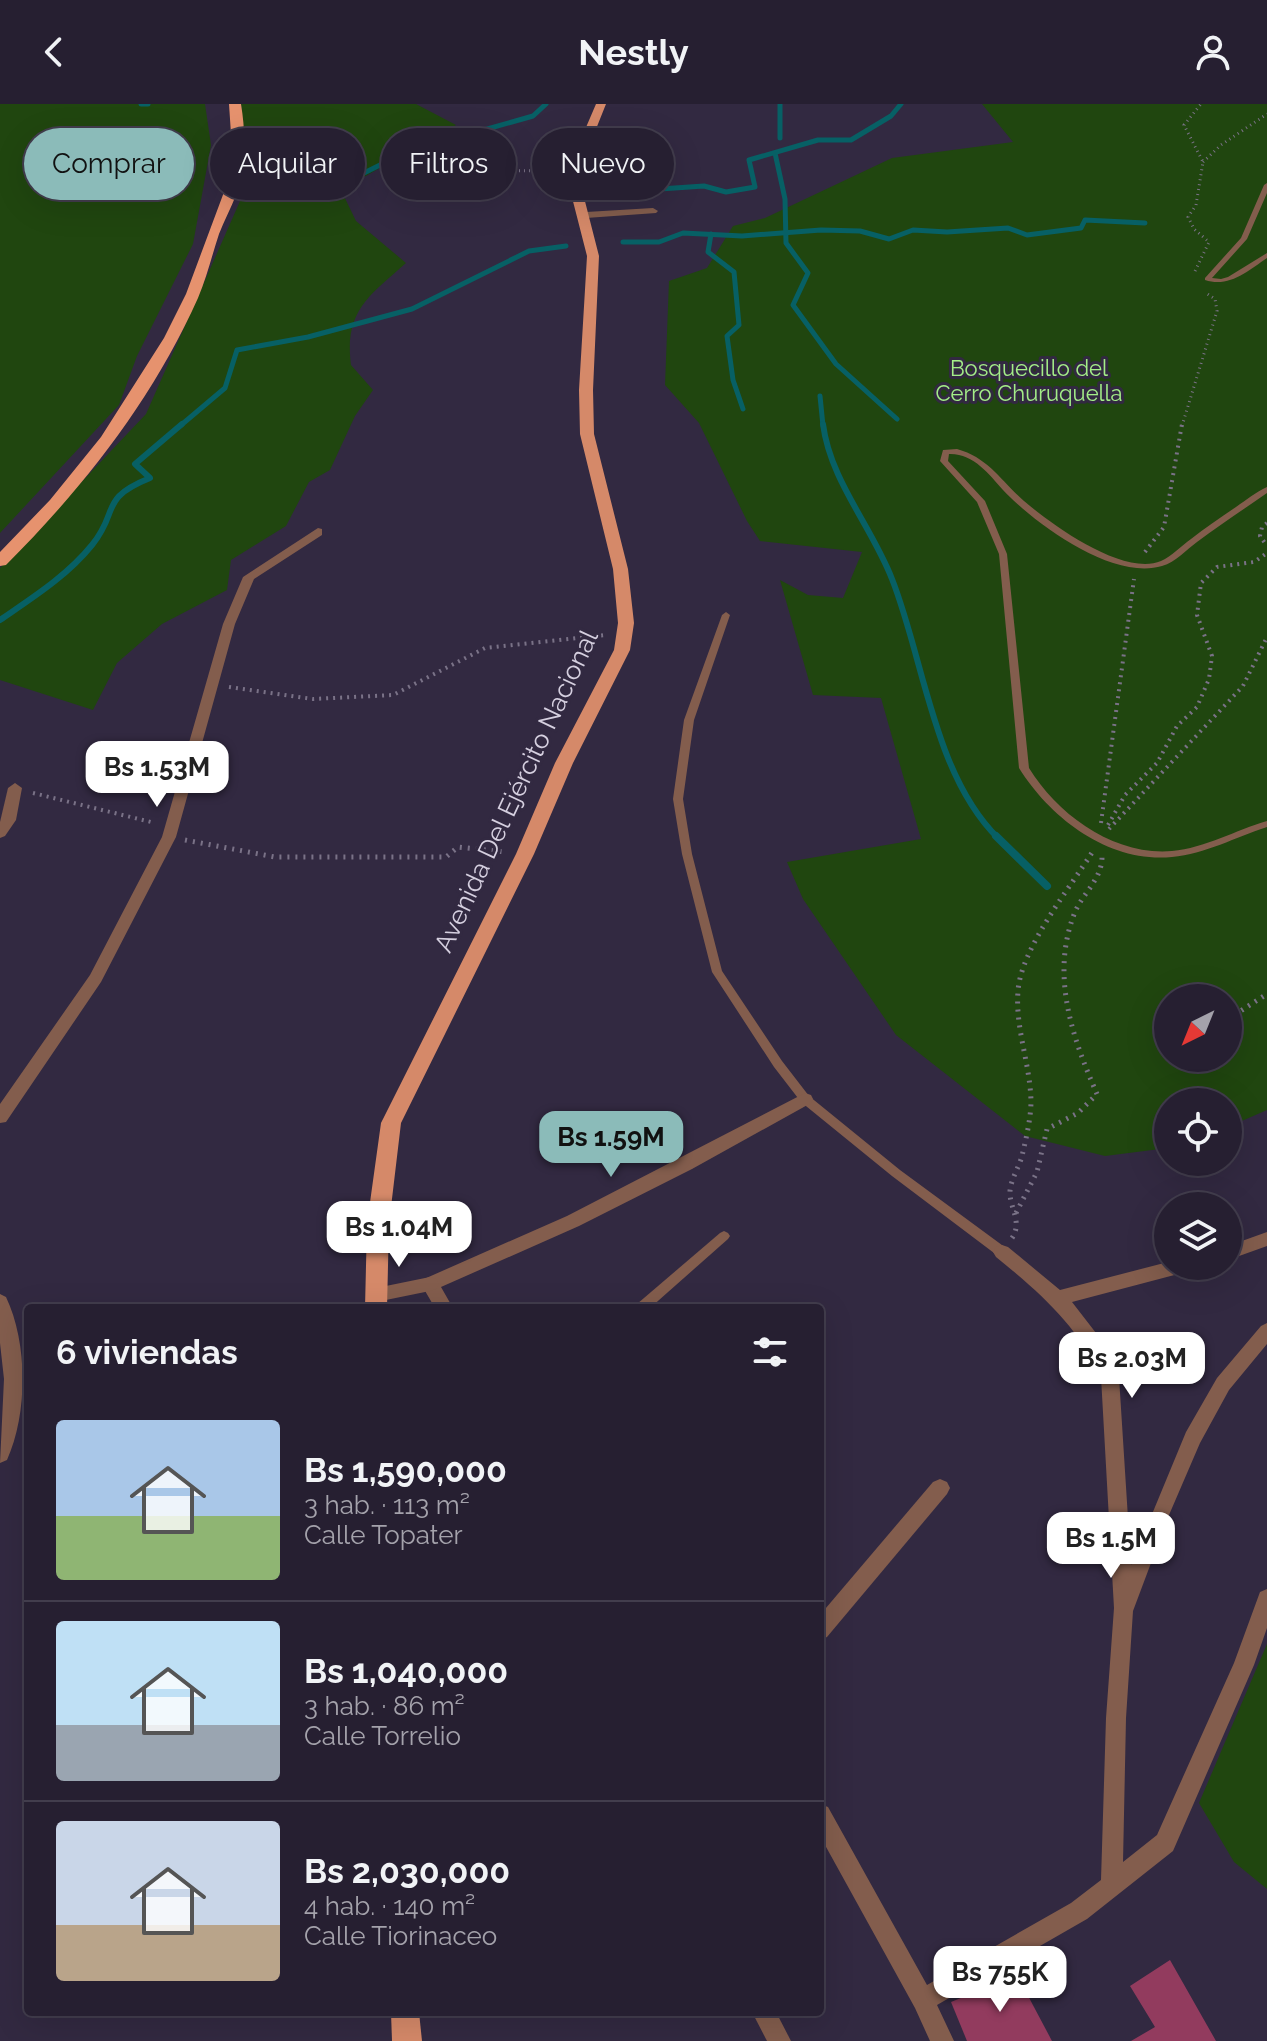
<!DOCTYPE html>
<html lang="es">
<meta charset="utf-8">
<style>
body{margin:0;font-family:Raleway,sans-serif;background:#2e2739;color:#f1f3f6;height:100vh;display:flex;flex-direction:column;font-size:30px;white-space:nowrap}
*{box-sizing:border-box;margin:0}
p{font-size:26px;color:#a4a2ab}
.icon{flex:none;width:44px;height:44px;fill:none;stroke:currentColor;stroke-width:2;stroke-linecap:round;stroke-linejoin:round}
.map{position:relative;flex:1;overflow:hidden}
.details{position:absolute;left:24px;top:1200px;width:800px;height:712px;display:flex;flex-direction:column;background:#261f31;border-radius:8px;box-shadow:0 8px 32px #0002,0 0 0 2px #423d4d}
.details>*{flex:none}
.top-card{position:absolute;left:24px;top:24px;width:800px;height:72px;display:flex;gap:16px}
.needle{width:52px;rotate:223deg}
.controls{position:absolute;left:1154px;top:880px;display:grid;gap:16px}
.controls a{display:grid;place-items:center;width:88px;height:88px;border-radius:50%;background:#261f31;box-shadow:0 8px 32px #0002,0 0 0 2px #423d4d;font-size:40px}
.price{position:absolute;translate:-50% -68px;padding:0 18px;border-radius:16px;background:#fff;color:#222;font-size:26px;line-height:52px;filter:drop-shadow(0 2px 4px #0008)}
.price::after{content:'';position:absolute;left:50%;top:48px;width:24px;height:18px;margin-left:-12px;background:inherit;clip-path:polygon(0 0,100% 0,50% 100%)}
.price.on{background:#8bbbb9;color:#111}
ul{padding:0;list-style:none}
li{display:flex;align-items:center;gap:24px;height:200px;padding:0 32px}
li+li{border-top:2px solid #423d4d}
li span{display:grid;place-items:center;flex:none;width:224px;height:160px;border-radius:8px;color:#555}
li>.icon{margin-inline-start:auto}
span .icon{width:96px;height:96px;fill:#fffc;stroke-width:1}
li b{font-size:34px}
h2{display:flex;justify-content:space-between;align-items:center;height:96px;padding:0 32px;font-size:34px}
.chip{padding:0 28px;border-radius:36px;background:#261f31;box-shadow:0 8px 32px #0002,0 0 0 2px #423d4d;font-size:28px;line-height:72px}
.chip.on{background:#8bbbb9;color:#111}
header{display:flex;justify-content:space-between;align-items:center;height:104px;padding:0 32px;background:#261f31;font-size:36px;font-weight:700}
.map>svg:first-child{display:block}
.green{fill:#20460f;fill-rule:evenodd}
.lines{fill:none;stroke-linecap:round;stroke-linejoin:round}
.stream-far2{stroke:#076065;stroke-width:5}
.stream-far1{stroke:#076065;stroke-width:6}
.stream{stroke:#076065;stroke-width:8}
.building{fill:#923b5e}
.path-far2{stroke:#7a7287;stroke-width:3;stroke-dasharray:1 4;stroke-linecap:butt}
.path-far1{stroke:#7a7287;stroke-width:4;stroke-dasharray:2 5;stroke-linecap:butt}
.path{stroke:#7a7287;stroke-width:5;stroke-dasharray:2 6;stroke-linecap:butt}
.service{fill:#835d4d;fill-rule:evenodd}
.minor{fill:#835d4d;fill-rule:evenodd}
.tertiary{fill:#835d4d;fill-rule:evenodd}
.primary{fill:#d58969;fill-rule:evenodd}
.trunk{fill:#e6926e;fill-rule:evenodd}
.labels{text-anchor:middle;stroke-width:6;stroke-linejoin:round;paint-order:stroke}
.far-park-label{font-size:22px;fill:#a4ee88;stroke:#322941}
.street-label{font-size:26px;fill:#d5cfdf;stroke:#322941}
</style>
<header><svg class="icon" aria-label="back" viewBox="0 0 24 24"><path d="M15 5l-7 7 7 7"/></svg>Nestly<svg class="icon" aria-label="person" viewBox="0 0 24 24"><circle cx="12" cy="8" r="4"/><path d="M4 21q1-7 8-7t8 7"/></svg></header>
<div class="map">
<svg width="1267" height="1937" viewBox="0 0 1267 1937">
<rect width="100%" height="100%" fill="#322941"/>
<!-- green -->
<g class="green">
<path d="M0,0H205L211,41L193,140L137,252L119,301L0,429Z"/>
<path d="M241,0H416L456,21L341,86L356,117L406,159C369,192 344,207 351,261L373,286L355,312L330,366L309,378L286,422L231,456L227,486L162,520L117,559L93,606L0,576V464L146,310L248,79Z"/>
<path d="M982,0H1267V1006L1228,1023V998H1168V1044L1105,1052L1025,1032L896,931L803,795L787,758L921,735L881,594L813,591L780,476L808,491L843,494L862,448L760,437L747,417L699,319L665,281L669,177L707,164L733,122L765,114L892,54L1013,38ZM1168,894H1228V954H1168Z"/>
<path d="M1267,1540V1785L1234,1758L1199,1699Z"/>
</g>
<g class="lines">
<!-- stream-far2 -->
<g class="stream-far2">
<path d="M141,0H148"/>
<path d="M780,0V34"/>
<path d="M775,49L785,95L786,139L808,169L793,201L836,260L897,315"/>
<path d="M348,77L436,33L473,29L533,12L546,0"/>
<path d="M645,86L704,82L726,88L755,83L749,56L818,36H851L891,12L901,0"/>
<path d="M711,130L708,148L734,168L739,221L727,232L733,276L743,305"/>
<path d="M623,138H659L683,129L742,132L821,126L860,127L889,135L913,126L947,128L1008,124L1027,131L1081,124L1085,116L1145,119"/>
<path d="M820,292L823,322"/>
<path d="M180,322L225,284L237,246L308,233L412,205L529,147L566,142"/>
</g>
<!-- stream-far1 -->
<g class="stream-far1">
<path d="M823,320C830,376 872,423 892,475C924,556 934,671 998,734"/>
<path d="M0,516C32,494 67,472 92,441C120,407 98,395 150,374L135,360L182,320"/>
</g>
<!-- stream -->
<path class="stream" d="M996,732L1047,782"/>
</g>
<!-- building -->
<g class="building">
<path d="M1170,1856L1216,1937H1131L1155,1923L1130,1882Z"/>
<path d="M1017,1871L1052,1937H967L951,1898Z"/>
</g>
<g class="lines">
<!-- path-far2 -->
<g class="path-far2">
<path d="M1203,58L1221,41L1267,10"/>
<path d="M404,66L555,67"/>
<path d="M1195,167L1209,138L1194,125L1188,113L1196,101L1203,58L1184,21L1201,0"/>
<path d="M1182,322L1217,207L1215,195L1206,189"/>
</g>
<!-- path-far1 -->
<g class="path-far1">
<path d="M1267,419L1262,423L1260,432L1267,442"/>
<path d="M1145,448L1164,423L1182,320"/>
<path d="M229,583L313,595L393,591L485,544L606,531"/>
<path d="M33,689L155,719"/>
<path d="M1101,719L1134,475"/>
<path d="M1108,721L1125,691L1157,659L1177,622L1197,603L1209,575L1212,552L1197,511L1201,479L1217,463L1254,458L1267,449"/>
<path d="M1109,725L1243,582L1267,533"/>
</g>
<!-- path -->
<g class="path">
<path d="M185,736L275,753H446L458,743L505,748"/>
<path d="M1228,915L1267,890"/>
<path d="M1016,1109L1037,1068L1047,1025L1078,1009L1097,990C1072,933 1050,870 1075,808C1083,789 1102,775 1102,753"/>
<path d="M1012,1134C1023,1118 1009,1103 1010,1087C1011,1075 1019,1063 1022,1052C1026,1035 1031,1014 1031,997C1030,959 1015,924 1018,887C1021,844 1070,784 1093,747"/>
</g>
<!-- service -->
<g class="service">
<path d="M1267,79V89L1247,135L1212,174L1221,175L1228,173L1267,149V154C1248,167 1229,184 1205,176V174L1241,134L1264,81Z"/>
<path d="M957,345C989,354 1001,377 1024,397C1052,421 1124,473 1161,457C1172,452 1181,442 1191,435C1205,424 1221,413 1236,403C1246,396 1256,388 1267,383V389C1244,405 1220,421 1197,438C1186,446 1176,458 1162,462C1113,477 1035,420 1003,386C989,370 973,349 949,350L948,357L985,397L1007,450L1029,664C1058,711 1114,752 1172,747C1205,744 1236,726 1267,717V723C1236,733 1205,750 1172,753C1109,759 1051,715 1019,664L999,450L977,398L940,357L943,346Z"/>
<path d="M726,508L730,511L694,616L683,695L692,750L722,867L782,957L809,992L900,1066L1006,1144L1008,1148L1006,1152L1002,1153L998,1152L892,1072L801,998L774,963L712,868L682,750L673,695L684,616L722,511Z"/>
<path d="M724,1127L728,1129L730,1132L728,1135L650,1204H635L637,1200L720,1129Z"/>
</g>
<!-- minor -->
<g class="minor">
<path d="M653,104L658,107L656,109L586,114L581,111L586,108Z"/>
<path d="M318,424L322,425V431L254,475L235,520L176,733L101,878L6,1018L0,1019V1000L90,871L162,733L223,520L243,473Z"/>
<path d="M15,679L22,684L16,716L5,732L0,734V718L8,684Z"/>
<path d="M805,989L811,991L813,995L811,999L692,1065L579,1122L441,1183L453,1204H435L421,1180L424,1175L567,1112Z"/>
<path d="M1267,1128V1142L1228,1156V1142Z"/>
<path d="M1002,1141L1008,1143L1060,1186L1168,1158V1162H1191L1188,1167L1182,1169L1072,1198L1096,1229L1119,1273L1131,1461L1186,1328L1217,1274L1261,1222L1267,1219V1240L1229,1286L1200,1339L1169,1411L1133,1507L1126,1614L1123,1758L1157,1731L1234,1559L1260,1488L1267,1485V1524L1254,1561L1173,1747L1087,1815L937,1901L954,1937H930L915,1904L820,1732V1700L828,1703L927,1881L1071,1799L1101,1776L1106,1614L1114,1504L1101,1273C1078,1222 1039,1188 996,1153L993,1148L996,1143Z"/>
<path d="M0,1190L6,1193C28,1239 28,1310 7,1356L0,1359L4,1275L0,1239Z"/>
<path d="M940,1375L947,1378L950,1384L947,1390L827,1533L820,1536V1511L933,1378Z"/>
<path d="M752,1908H776L791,1937H767Z"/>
</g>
<!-- tertiary -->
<path class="tertiary" d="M430,1173L436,1175L439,1180L436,1185L430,1187L376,1198L370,1196L367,1191L370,1186L376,1184Z"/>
<!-- primary -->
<g class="primary">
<path d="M596,0H606L578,70L599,152L593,286L594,330L628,465L634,519L630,546L573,659L534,750L401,1019L389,1120L387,1204H365L367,1120L381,1019L516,750L555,659L614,546L618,519L613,465L580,330L579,286L587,152L566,70Z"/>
<path d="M391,1908H419L422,1937H392Z"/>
</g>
<!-- trunk -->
<path class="trunk" d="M229,0H241C246,30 246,62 236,91C231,104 224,117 219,130C212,151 207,173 198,194C153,295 84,383 6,461L0,462V448L50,396L101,333L164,234L186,190L227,80L232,45Z"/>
</g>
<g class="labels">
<!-- far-park labels -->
<g class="far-park-label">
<text x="1029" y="272">Bosquecillo del<tspan x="1029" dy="25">Cerro Churuquella</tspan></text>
</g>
<!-- street labels -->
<g class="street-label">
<text transform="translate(516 687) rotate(-65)" y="9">Avenida Del Ejército Nacional</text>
</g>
</g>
</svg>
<div class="controls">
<a><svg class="needle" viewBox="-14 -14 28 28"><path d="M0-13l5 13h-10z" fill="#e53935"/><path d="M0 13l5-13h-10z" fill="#a4a2ab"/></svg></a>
<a><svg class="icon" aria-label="locate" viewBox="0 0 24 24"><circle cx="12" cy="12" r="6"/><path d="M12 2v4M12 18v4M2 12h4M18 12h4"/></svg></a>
<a><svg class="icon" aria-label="layers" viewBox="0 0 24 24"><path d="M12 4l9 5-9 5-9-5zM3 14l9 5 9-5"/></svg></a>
</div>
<b class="price" style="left:157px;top:705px">Bs 1.53M</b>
<b class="price on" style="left:611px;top:1075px">Bs 1.59M</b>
<b class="price" style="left:399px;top:1165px">Bs 1.04M</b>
<b class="price" style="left:1132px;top:1296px">Bs 2.03M</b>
<b class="price" style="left:1111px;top:1476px">Bs 1.5M</b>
<b class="price" style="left:1000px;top:1910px">Bs 755K</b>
<div class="top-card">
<a class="chip on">Comprar</a>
<a class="chip">Alquilar</a>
<a class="chip">Filtros</a>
<a class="chip">Nuevo</a>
</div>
<section class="details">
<h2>6 viviendas<svg class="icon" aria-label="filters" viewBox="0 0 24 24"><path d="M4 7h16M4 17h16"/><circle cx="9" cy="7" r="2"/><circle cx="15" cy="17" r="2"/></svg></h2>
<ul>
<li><span style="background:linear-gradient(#a9c7e8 60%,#8fb573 0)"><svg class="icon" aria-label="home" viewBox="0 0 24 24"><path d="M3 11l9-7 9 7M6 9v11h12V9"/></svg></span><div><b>Bs 1,590,000</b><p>3 hab. · 113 m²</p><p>Calle Topater</p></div></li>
<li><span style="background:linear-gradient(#bfe0f5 65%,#9aa5b1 0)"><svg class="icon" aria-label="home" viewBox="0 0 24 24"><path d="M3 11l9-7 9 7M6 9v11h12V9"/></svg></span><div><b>Bs 1,040,000</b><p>3 hab. · 86 m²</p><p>Calle Torrelio</p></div></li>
<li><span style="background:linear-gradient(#c9d6e8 65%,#b9a48a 0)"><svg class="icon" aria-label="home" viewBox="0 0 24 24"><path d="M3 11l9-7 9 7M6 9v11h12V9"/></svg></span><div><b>Bs 2,030,000</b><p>4 hab. · 140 m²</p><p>Calle Tiorinaceo</p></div></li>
</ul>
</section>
</div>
